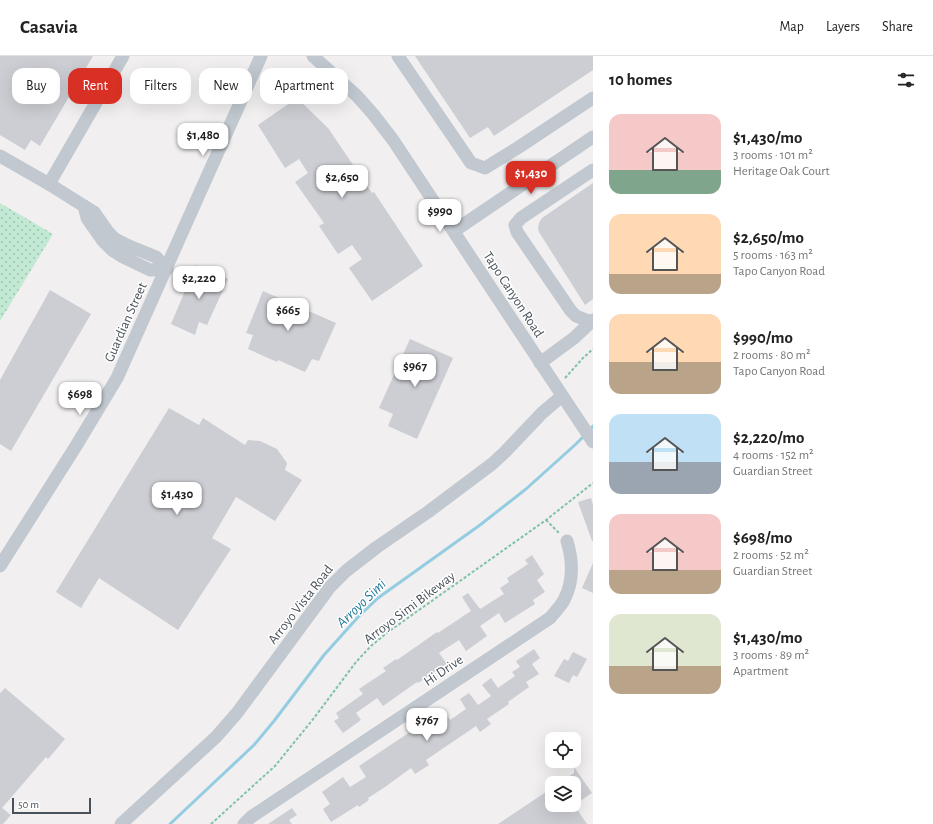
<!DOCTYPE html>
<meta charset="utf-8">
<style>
body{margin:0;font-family:"Alegreya Sans",sans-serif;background:#f2f2f2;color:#222;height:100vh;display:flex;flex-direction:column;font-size:15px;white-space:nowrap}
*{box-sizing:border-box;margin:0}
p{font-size:13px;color:#767676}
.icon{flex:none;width:22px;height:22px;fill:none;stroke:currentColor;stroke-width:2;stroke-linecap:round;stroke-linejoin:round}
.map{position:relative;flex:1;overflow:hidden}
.sheet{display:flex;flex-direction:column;background:#fff;width:340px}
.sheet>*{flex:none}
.banner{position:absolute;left:12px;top:12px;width:380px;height:36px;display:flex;gap:8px}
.tools{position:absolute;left:545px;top:676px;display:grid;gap:8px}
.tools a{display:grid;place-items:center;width:36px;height:36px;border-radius:8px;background:#fff;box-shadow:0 4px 16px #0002;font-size:20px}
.scale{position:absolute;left:12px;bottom:10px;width:79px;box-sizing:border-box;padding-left:4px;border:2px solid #49515a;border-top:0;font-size:11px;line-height:14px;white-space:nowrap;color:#49515a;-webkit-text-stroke:3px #fff;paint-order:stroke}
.price{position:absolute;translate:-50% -34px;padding:0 9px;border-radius:8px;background:#fff;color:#222;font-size:13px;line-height:26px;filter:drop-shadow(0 1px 2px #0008)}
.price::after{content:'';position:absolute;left:50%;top:24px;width:12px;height:9px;margin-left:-6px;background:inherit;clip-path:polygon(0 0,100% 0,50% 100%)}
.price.active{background:#d93025;color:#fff}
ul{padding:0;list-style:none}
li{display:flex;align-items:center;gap:12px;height:100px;padding:0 16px}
li span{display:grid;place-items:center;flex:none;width:112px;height:80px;border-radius:12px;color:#555}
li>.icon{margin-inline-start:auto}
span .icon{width:48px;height:48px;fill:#fffc;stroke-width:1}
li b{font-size:17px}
h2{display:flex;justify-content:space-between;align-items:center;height:48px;padding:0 16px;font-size:17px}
.chip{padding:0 14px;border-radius:12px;background:#fff;box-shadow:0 4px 16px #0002;font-size:14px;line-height:36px}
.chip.active{background:#d93025;color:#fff}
header{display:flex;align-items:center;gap:24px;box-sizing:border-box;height:56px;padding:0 20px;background:#fff;border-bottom:1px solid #e0e0e0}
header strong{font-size:19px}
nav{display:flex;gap:22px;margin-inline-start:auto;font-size:14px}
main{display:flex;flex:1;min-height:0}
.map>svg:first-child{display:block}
.grass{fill:url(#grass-dots)}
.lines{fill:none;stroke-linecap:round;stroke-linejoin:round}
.stream{stroke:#94cde1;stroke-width:3}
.building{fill:#ccced3}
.path{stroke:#7ec3a5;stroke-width:2;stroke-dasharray:3 2;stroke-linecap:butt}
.minor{stroke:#c1c8cf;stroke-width:13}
.labels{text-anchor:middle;stroke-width:3;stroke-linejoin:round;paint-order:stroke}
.street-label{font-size:14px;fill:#49515a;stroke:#fff}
.water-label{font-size:15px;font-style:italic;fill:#1d7899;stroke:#fff}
</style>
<header>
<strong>Casavia</strong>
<nav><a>Map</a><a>Layers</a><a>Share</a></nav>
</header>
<main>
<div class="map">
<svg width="593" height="768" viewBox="0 0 593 768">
<defs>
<pattern id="grass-dots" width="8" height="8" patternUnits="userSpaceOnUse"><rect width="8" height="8" fill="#c2e9d3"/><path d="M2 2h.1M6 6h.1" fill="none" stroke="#a0bfae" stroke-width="1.8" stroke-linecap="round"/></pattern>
</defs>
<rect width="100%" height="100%" fill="#f1efef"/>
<!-- grass -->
<path class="grass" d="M0,147L53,178L0,265Z"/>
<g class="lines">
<!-- stream -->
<g class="stream">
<path d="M589,375L593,370"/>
<path d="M170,768L187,752L254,689L274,665L324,599L359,560L378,542L480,469L526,433L576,388L585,379"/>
</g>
</g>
<!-- building -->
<g class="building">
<path d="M0,0H93L40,90L31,84L25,94L0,79Z"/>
<path d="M415,0H593V14L494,80L488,71L470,82Z"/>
<path d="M297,42L328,72L372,137L374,136L423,210L372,245L349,212L362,203L352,189L338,198L319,170L324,167L295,126L308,117L299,103L285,112L258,69Z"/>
<path d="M593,127V243L585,249L539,176L538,172L539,167L542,162Z"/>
<path d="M196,209L228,223L207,269L199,266L195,279L171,268Z"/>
<path d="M50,234L91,258L11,395L0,388V324Z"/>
<path d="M263,235L336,267L319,305L312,303L305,316L278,304L277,306L248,293L253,279L246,277Z"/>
<path d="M410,283L453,302L417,383L388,370L393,358L379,352Z"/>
<path d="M169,352L199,369L203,362L245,389L248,384L260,385L277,393L287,407L285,414L302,424L275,465L236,441L212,482L231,493L178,574L99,522L81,552L56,536Z"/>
<path d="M591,442L593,449V485H592L578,446Z"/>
<path d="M532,499L544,518L537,524L545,536L533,544L535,548L505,567L499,557L480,570L487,580L466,595L459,584L439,597L447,608L418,627L417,626L383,650L377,642L356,657L361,664L343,677L334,665L339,662L336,657L363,638L359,633L386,615L383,612L396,603L397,604L437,576L438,577L471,555L462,541L468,537L480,553L504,538L500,532L509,526L507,522L528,508L525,504Z"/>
<path d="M593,507V537L582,532Z"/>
<path d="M534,593L540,602L532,608L539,618L526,626L529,631L508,646L509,648L487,663L491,668L480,676L476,670L426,704L429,709L415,718L411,712L385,731L368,742L369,744L359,751L358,749L331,766L323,753L330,748L322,736L343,721L350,731L366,721L359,710L443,654L450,664L466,653L460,643L469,637L478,649L491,640L482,629L491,622L498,632L515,620L512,616L520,611L516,605Z"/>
<path d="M573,596L587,603L577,621L573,619L569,627L554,620L564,603L568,605Z"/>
<path d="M5,632L65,683L48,703L46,701L2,752L11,759L3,768H0V637Z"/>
<path d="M574,711L592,737L574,749V727H559L574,717Z"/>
<path d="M552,732V749H574L587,768H498Z"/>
<path d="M292,752L297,759L289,764L292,768H268Z"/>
</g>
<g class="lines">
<!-- path -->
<g class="path">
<path d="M565,322L583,302L593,293"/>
<path d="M546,464L559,477"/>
<path d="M211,768L275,710L314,662L356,606L371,590L388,576L546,464L593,427"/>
</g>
<!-- minor -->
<g class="minor">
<path d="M313,0L357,40L373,58L393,84L593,386"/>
<path d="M398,0L471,107L485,112L519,91L593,42"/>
<path d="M0,100L49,128"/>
<path d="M84,150L94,156L108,176L115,183L129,190L156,201L167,213L150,214L123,201L112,194L103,185L87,162Z"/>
<path d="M84,150L49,128L123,0"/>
<path d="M454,175L593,81"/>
<path d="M591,266L576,260L571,255L517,176L515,169L521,162L593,114"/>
<path d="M540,307L574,282L593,264"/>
<path d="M0,510L76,390L117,322L261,0"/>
<path d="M121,768L216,681L237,657L330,531L346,515L377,491L428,456L492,408L504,397L542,357L562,340"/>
<path d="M244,768L251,761L550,562C555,556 561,550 564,544C574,525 573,505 567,485"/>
</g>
</g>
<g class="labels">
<!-- street labels -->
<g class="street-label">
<text transform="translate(514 238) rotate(57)" y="5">Tapo Canyon Road</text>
<text transform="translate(125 266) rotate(-66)" y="5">Guardian Street</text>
<text transform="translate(300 548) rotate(-52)" y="5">Arroyo Vista Road</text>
<text transform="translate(409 551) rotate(-37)" y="5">Arroyo Simi Bikeway</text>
<text transform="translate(443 614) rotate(-34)" y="5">Hi Drive</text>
</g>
<!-- water labels -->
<g class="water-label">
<text transform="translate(361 547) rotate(-44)" y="5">Arroyo Simi</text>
</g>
</g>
</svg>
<div class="tools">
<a><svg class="icon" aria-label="locate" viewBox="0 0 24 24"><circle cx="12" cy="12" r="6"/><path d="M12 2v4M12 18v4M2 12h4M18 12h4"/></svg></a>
<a><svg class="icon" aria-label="layers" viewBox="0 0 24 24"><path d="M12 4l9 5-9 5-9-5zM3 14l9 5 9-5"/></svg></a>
</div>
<div class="scale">50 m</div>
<b class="price" style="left:203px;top:101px">$1,480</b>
<b class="price active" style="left:531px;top:139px">$1,430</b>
<b class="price" style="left:342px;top:143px">$2,650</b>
<b class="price" style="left:440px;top:177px">$990</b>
<b class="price" style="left:199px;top:244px">$2,220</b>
<b class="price" style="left:288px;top:276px">$665</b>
<b class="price" style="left:415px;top:332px">$967</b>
<b class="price" style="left:80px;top:360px">$698</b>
<b class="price" style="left:177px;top:460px">$1,430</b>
<b class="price" style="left:427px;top:686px">$767</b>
<div class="banner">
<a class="chip">Buy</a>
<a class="chip active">Rent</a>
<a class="chip">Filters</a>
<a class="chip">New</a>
<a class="chip">Apartment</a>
</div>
</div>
<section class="sheet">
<h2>10 homes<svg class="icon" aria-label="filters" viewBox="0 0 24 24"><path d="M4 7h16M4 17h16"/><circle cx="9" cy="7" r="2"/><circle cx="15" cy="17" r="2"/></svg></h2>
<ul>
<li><span style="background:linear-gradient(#f6c9c9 70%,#7fa58c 0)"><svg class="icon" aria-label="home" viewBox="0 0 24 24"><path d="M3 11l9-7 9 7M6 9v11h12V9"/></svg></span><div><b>$1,430/mo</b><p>3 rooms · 101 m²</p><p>Heritage Oak Court</p></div></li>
<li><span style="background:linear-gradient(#ffd9b3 75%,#b9a48a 0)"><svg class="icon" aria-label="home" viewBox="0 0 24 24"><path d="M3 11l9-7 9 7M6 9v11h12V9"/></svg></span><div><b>$2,650/mo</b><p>5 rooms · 163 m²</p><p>Tapo Canyon Road</p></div></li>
<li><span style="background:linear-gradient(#ffd9b3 60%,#b9a48a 0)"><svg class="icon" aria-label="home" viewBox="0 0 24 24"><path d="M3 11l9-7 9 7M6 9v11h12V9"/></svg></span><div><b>$990/mo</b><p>2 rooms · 80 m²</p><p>Tapo Canyon Road</p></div></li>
<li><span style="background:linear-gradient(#bfe0f5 60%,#9aa5b1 0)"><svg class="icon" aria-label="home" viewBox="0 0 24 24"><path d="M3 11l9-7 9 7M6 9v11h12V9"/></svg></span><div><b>$2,220/mo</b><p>4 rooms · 152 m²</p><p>Guardian Street</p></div></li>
<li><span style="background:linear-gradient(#f6c9c9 70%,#b9a48a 0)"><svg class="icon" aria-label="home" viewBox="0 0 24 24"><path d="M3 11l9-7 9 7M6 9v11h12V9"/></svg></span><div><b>$698/mo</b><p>2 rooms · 52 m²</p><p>Guardian Street</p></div></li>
<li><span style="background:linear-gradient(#dfe7d0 65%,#b9a48a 0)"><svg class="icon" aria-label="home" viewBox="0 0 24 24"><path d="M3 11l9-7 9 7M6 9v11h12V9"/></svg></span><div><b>$1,430/mo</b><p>3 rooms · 89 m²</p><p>Apartment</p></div></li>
</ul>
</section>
</main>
